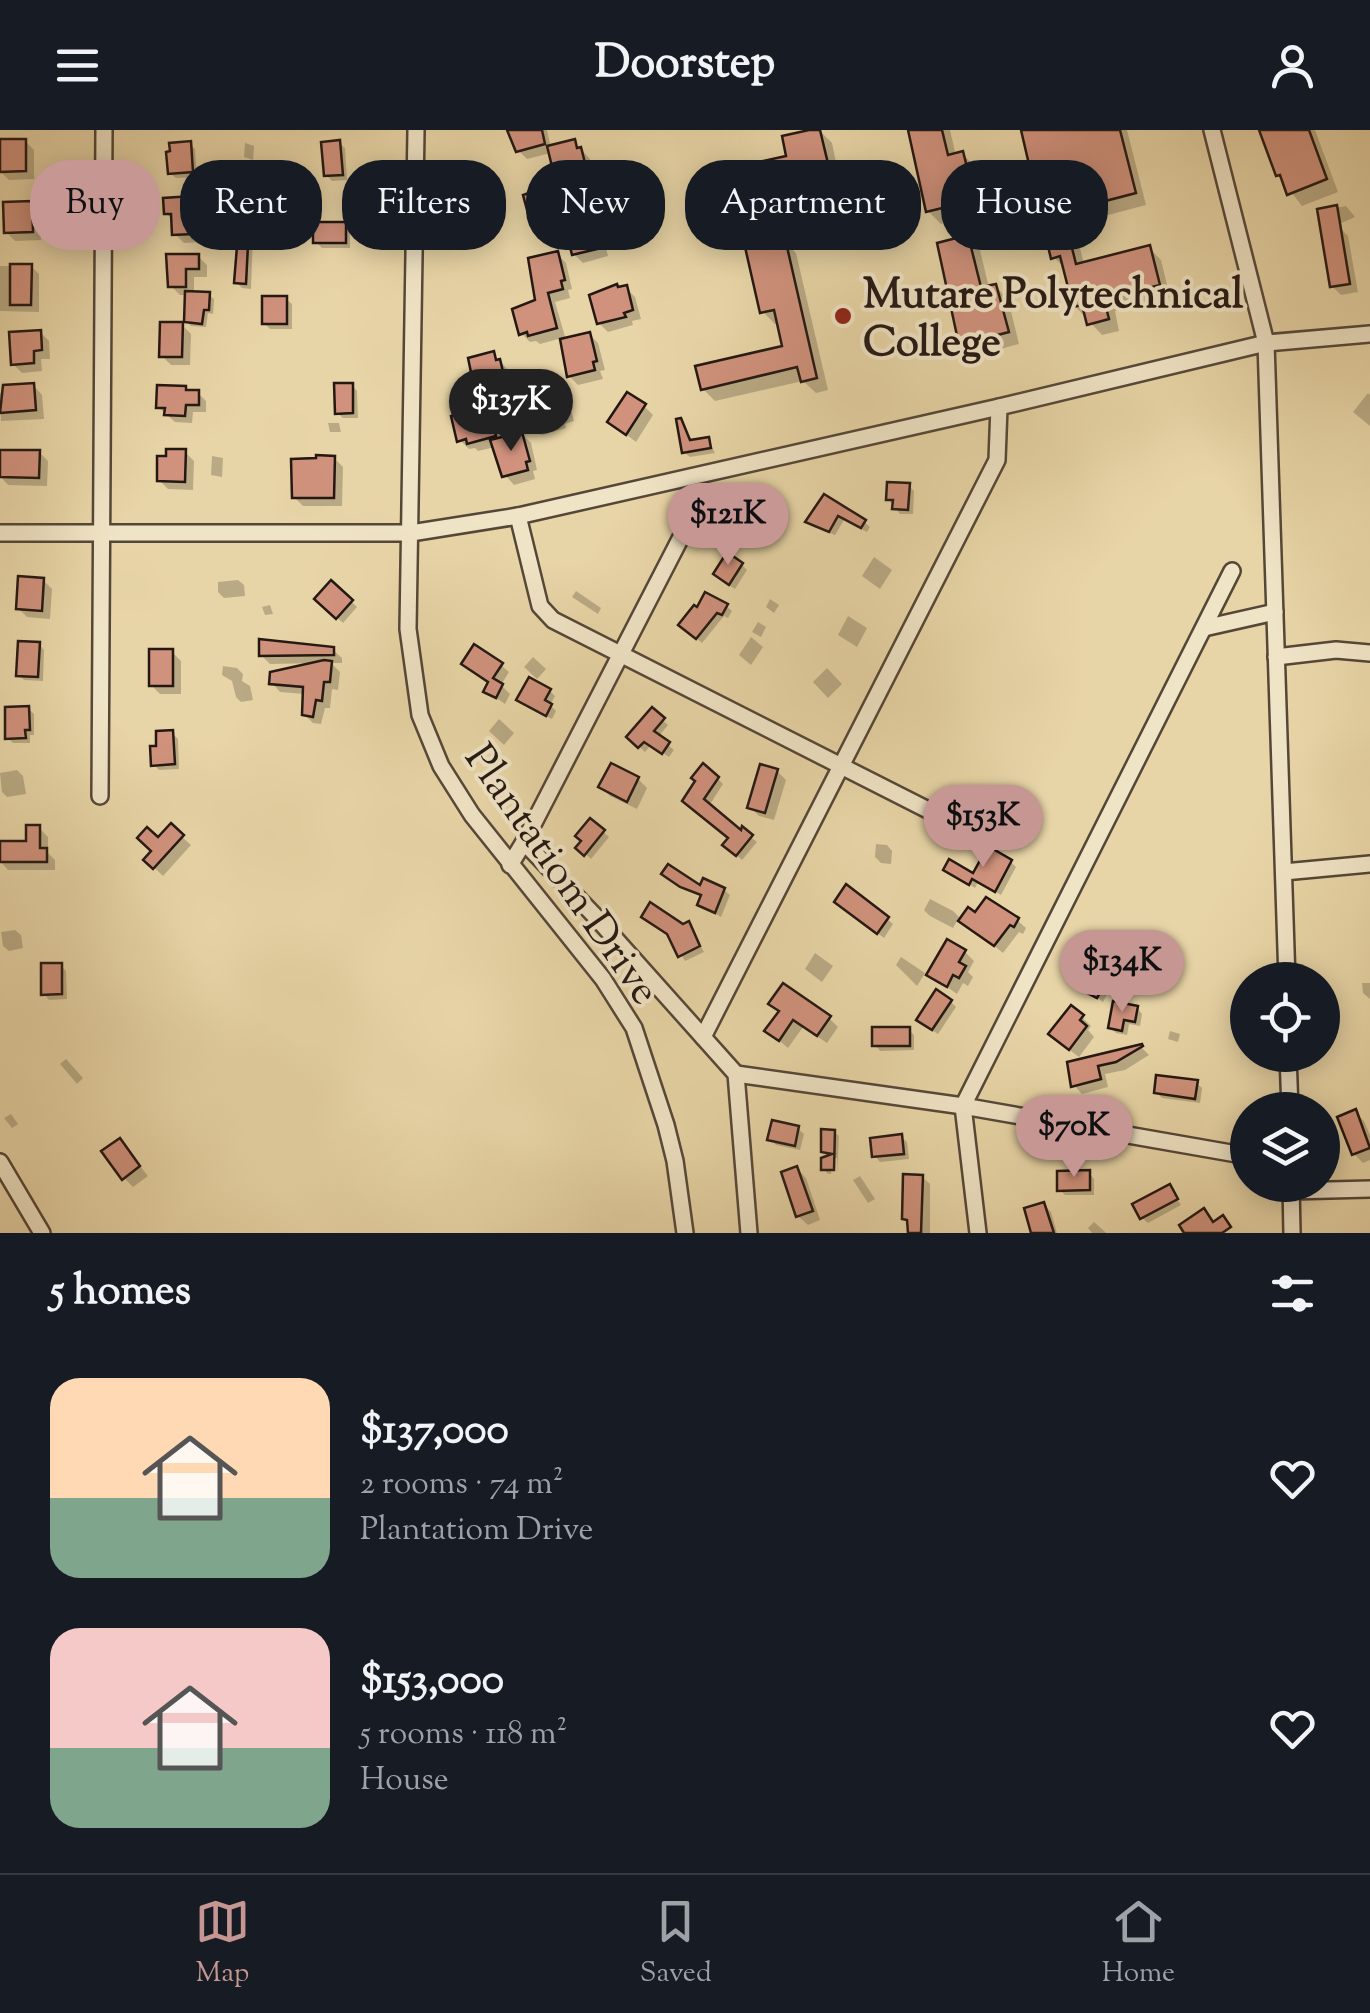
<!DOCTYPE html>
<meta charset="utf-8">
<style>
body{margin:0;font-family:"Sorts Mill Goudy",serif;background:#242831;color:#f1f3f6;height:100vh;display:flex;flex-direction:column;font-size:38px;white-space:nowrap}
*{box-sizing:border-box;margin:0}
p{font-size:32px;color:#9ea1a6}
.icon{flex:none;width:55px;height:55px;fill:none;stroke:currentColor;stroke-width:2;stroke-linecap:round;stroke-linejoin:round}
.map{position:relative;height:1103px;overflow:hidden}
.details{display:flex;flex-direction:column;background:#171b24;flex:1}
.details>*{flex:none}
.banner{position:absolute;left:30px;top:30px;width:1310px;height:90px;display:flex;gap:20px}
.controls{position:absolute;left:1230px;top:832px;display:grid;gap:20px}
.controls a{display:grid;place-items:center;width:110px;height:110px;border-radius:50%;background:#171b24;box-shadow:0 5px 25px #0003;font-size:50px}
.price{position:absolute;translate:-50% -85px;padding:0 22px;border-radius:35px;background:#c59692;color:#111;font-size:32px;line-height:65px;filter:drop-shadow(0 2px 5px #0008)}
.price::after{content:'';position:absolute;left:50%;top:60px;width:30px;height:22px;margin-left:-15px;background:inherit;clip-path:polygon(0 0,100% 0,50% 100%)}
.price.selected{background:#222;color:#fff}
ul{padding:0;list-style:none}
li{display:flex;align-items:center;gap:30px;height:250px;padding:0 50px}
li span{display:grid;place-items:center;flex:none;width:280px;height:200px;border-radius:30px;color:#555}
li>.icon{margin-inline-start:auto}
span .icon{width:120px;height:120px;fill:#fffc;stroke-width:1}
li b{font-size:42px}
h2{display:flex;justify-content:space-between;align-items:center;height:120px;padding:0 50px;font-size:42px}
.tag{padding:0 35px;border-radius:40px;background:#171b24;box-shadow:0 5px 25px #0003;font-size:35px;line-height:90px}
.tag.selected{background:#c59692;color:#111}
header{display:flex;justify-content:space-between;align-items:center;height:130px;padding:0 50px;background:#171b24;font-size:45px;font-weight:700}
.tabs{display:flex;justify-content:space-around;align-items:center;height:140px;border-top:2px solid #363941;background:#171b24;font-size:28px;color:#9ea1a6}
.tabs a{display:grid;justify-items:center;gap:5px}
.tabs .selected{color:#c59692}
.map>svg:first-child{display:block}
.shadow{fill:#0003}
.building{fill:#d0927d;stroke:#241813;stroke-width:2.5}
.lines{fill:none;stroke-linecap:round;stroke-linejoin:round}
.minor-casing{stroke:#554738;stroke-width:20}
.minor{stroke:#f0e4c6;stroke-width:15}
.poi-dot{fill:#8f2418;stroke:#f0e4c6;stroke-width:4}
.labels{text-anchor:middle;stroke-width:8;stroke-linejoin:round;paint-order:stroke}
.poi-label{font-size:42px;font-weight:bold;fill:#241813;stroke:#f0e4c6;text-anchor:start}
.street-label{font-size:42px;fill:#241813;stroke:#f0e4c6}
</style>
<header><svg class="icon" aria-label="menu" viewBox="0 0 24 24"><path d="M4 6h16M4 12h16M4 18h16"/></svg>Doorstep<svg class="icon" aria-label="person" viewBox="0 0 24 24"><circle cx="12" cy="8" r="4"/><path d="M4 21q1-7 8-7t8 7"/></svg></header>
<div class="map">
<svg width="1370" height="1103" viewBox="0 0 1370 1103">
<rect width="100%" height="100%" fill="#e8d5a7"/>
<filter id="stains"><feTurbulence type="fractalNoise" baseFrequency=".002" numOctaves="4"/><feColorMatrix values="0 0 0 0 .2 0 0 0 0 .09 0 0 0 0 .02 0 0 0 .5 -.17"/></filter>
<radialGradient id="worn" r=".72"><stop offset=".6" stop-color="#630" stop-opacity="0"/><stop offset="1" stop-color="#630" stop-opacity=".3"/></radialGradient>
<!-- shadow -->
<g class="shadow">
<path d="M511,0H547L551,18L574,12L590,29L594,46L590,47L592,55L567,62L574,87L590,83L605,100L610,117L606,118L608,126L583,133L574,124L567,95L550,100L547,97L541,98L532,89L559,55L551,23L527,29L518,20Z"/>
<path d="M819,0L832,13L840,51L849,60L851,70L840,73L835,68L763,85L737,57L789,28Z"/>
<path d="M910,0H950L956,26L962,24L975,36L986,82L941,94L928,81Z"/>
<path d="M1023,0H1127L1146,75L1074,94L1084,134L1149,118L1161,130L1170,167L1115,181L1119,201L1102,205L1075,176L1066,140L1054,127Z"/>
<path d="M1267,0H1315L1338,62L1302,76L1278,45Z"/>
<path d="M25,11L34,20V49L9,50L0,41Z"/>
<path d="M245,13L254,16L253,30L244,27Z"/>
<path d="M339,13L345,18L347,50L332,51L326,45Z"/>
<path d="M190,14L195,19L197,47L176,48L170,43Z"/>
<path d="M1011,55L1016,61L1023,90L1015,91L1009,86L1003,57Z"/>
<path d="M191,69L200,78L202,112L184,113L175,104L174,91L166,83Z"/>
<path d="M31,73L40,82L41,110L15,111L6,102Z"/>
<path d="M1346,76L1355,87L1337,95L1348,106L1358,162L1341,165L1332,156L1320,81Z"/>
<path d="M345,94L350,100V118H322L316,112Z"/>
<path d="M248,97L253,103L251,159L242,158L236,152Z"/>
<path d="M967,108L980,120L989,158L995,156L1008,169L1019,214L974,226L962,214Z"/>
<path d="M784,111L796,123L828,260L816,263L803,251L715,271L703,259L786,217L780,193L775,194L763,182Z"/>
<path d="M557,124L566,133L572,159L568,160L570,168L555,172L566,210L589,204L598,213L605,240L600,241L603,249L578,255L569,246L562,208L540,214L536,211L530,212L521,203Z"/>
<path d="M169,126H198L207,135V147H194V164L209,165L214,169L213,184L208,183L206,197L191,196L186,191L187,165H180L171,156Z"/>
<path d="M0,136H31L39,144V182L0,181Z"/>
<path d="M626,158L635,167L641,189L632,191L633,195L608,202L599,193Z"/>
<path d="M286,169L292,174V199H270L264,193Z"/>
<path d="M182,195L191,204L190,235H171L162,226Z"/>
<path d="M40,202L49,211L50,229H41L42,241L22,243L13,234Z"/>
<path d="M493,224L509,241L513,258L509,259L511,268L493,272L502,309L522,304L531,313L537,340L533,341L535,349L514,355L505,345L495,317L478,321L475,318L469,319L460,310L480,278Z"/>
<path d="M33,255L42,265L44,289L1,291L0,263Z"/>
<path d="M352,255L357,261L358,288H343L337,283Z"/>
<path d="M558,257L567,266L574,291L565,294L566,298L542,305L533,296Z"/>
<path d="M185,258L190,263H198L206,271V282H193L192,293L175,292L158,277Z"/>
<path d="M1368,263L1370,265V296L1353,282Z"/>
<path d="M644,276L653,285L636,312L610,292Z"/>
<path d="M680,291L692,312L708,310L715,323L690,327L684,322Z"/>
<path d="M328,293H339L341,302H330Z"/>
<path d="M0,322H39L48,331L47,356L8,355L0,346Z"/>
<path d="M185,322L194,331L193,360L168,359L159,350Z"/>
<path d="M212,326L223,328L222,347L211,345Z"/>
<path d="M334,328L343,337L342,376H303L294,367Z"/>
<path d="M909,356L914,361L913,384H900L888,369Z"/>
<path d="M825,367L864,392L870,397L867,402L844,390L835,405L814,397L809,391Z"/>
<path d="M761,380L779,394L767,411L750,397Z"/>
<path d="M874,427L892,440L880,459L862,446Z"/>
<path d="M742,435L747,440L735,459L721,450Z"/>
<path d="M43,450L52,459L50,489L27,487L18,478Z"/>
<path d="M238,450L244,455L245,466L224,468L218,462V452Z"/>
<path d="M332,453L357,477L343,493L317,469Z"/>
<path d="M576,461L601,478L598,484L572,467Z"/>
<path d="M770,469L779,475L774,483L766,477Z"/>
<path d="M270,475L273,484L265,485L262,477Z"/>
<path d="M726,476L732,481L728,488L724,486L702,513L687,500Z"/>
<path d="M848,486L867,498L857,517L838,505Z"/>
<path d="M758,492L766,497L761,507L752,502Z"/>
<path d="M751,507L763,517L751,535L739,525Z"/>
<path d="M39,514L44,520L43,551L24,550L19,545Z"/>
<path d="M333,520L342,528V533H331L340,542L338,560L332,559L330,578H325L321,594L313,593L304,584L305,564L280,562L272,553L318,533L270,534L261,525Z"/>
<path d="M172,522L181,531V564H160L151,555Z"/>
<path d="M533,527L546,539L537,549L524,537Z"/>
<path d="M465,534L501,535L509,542L501,555L510,564L505,574L486,561L490,553Z"/>
<path d="M223,536L237,538L243,544L242,551L250,556L253,570L241,572L236,567L232,551L222,545Z"/>
<path d="M827,538L842,554L828,568L813,552Z"/>
<path d="M550,561L555,566L550,575L556,581L552,589L525,575Z"/>
<path d="M28,578L34,584V605H30V613H13L8,608Z"/>
<path d="M652,581L668,595L658,607L674,620L669,627L651,615L645,622L629,607Z"/>
<path d="M499,589L514,603L504,615L489,601Z"/>
<path d="M172,603L178,609L179,639L159,640L154,635L159,618Z"/>
<path d="M612,636L638,649L647,658L637,679L610,666L601,657Z"/>
<path d="M17,640L23,646L26,664L7,667L2,662L0,643Z"/>
<path d="M777,641L786,650L774,690L759,686L750,677Z"/>
<path d="M717,648L723,654L709,676L757,712L742,730L726,715L731,709L691,676Z"/>
<path d="M590,691L609,707L591,729L579,718Z"/>
<path d="M171,697L191,715L163,746L146,730Z"/>
<path d="M39,698L48,707V723L55,730V740H8L0,731V714H28Z"/>
<path d="M876,714L887,715L892,721L891,734L881,733L875,727Z"/>
<path d="M1011,732L1016,737L1001,765L978,752L975,758L946,740L974,746Z"/>
<path d="M670,749L701,759L724,760L730,765L721,787L700,775L703,767Z"/>
<path d="M930,769L953,781L962,790L976,786L1017,790L1026,798L1023,804L1019,802L1003,823L959,787L953,798L930,786L924,780Z"/>
<path d="M853,785L887,789L893,794L884,808Z"/>
<path d="M688,794L704,822L685,831L671,806Z"/>
<path d="M15,800L21,805L23,818L9,821L3,816L1,802Z"/>
<path d="M965,822L974,831L968,842L973,847L968,856L963,853L957,864L929,844Z"/>
<path d="M815,823L833,836L822,852L805,839Z"/>
<path d="M901,827L925,843L917,856L896,835Z"/>
<path d="M60,835L66,841L67,869L49,870L44,864Z"/>
<path d="M1112,840L1117,845L1103,872L1087,860Z"/>
<path d="M1362,853H1370V869L1363,863Z"/>
<path d="M951,872L956,877L938,904L924,895Z"/>
<path d="M772,874L829,888L838,897L827,913L803,897L788,918L768,901L780,882Z"/>
<path d="M1137,878L1142,884L1140,896L1129,894L1127,905L1116,903L1111,898Z"/>
<path d="M1082,887L1091,896L1088,900L1094,907L1079,927L1060,913Z"/>
<path d="M909,900L914,905V920L880,921L875,915Z"/>
<path d="M1170,901L1180,904L1178,912L1168,909Z"/>
<path d="M1141,917L1149,925L1125,940L1105,944L1108,957L1082,964L1074,955L1070,934Z"/>
<path d="M66,929L83,948L77,954L60,934Z"/>
<path d="M1196,953L1202,958L1200,973L1162,968L1156,962Z"/>
<path d="M1355,982L1364,991L1370,1005V1030L1363,1033L1354,1024Z"/>
<path d="M11,984L18,994L12,998L4,988Z"/>
<path d="M798,999L804,1004L800,1020L776,1015L770,1009Z"/>
<path d="M834,1002L839,1006L837,1044V1028H832L831,1044H828L824,1039L830,1027L824,1021Z"/>
<path d="M901,1007L907,1012L909,1029L880,1032L875,1026Z"/>
<path d="M120,1011L148,1046L133,1057L124,1048Z"/>
<path d="M797,1039L806,1048L820,1090L808,1095L798,1086Z"/>
<path d="M1089,1043L1094,1049V1065H1065L1060,1060Z"/>
<path d="M860,1046L875,1069L868,1073L853,1050Z"/>
<path d="M922,1047L930,1054V1103H910V1094L904,1088Z"/>
<path d="M1169,1057L1181,1075L1148,1093L1142,1088Z"/>
<path d="M1043,1074L1051,1082L1057,1103H1034L1027,1079Z"/>
<path d="M1094,1092L1103,1100L1106,1103H1092L1088,1098Z"/>
</g>
<!-- building -->
<g class="building">
<path d="M507,0H542L545,14L516,22Z"/>
<path d="M809,0H820L831,46L837,45L840,58L825,62L824,56L748,74L744,56L734,58L731,44L747,41L745,35L786,26L782,6Z"/>
<path d="M908,0H942L948,25L963,21L975,70L926,82Z"/>
<path d="M1021,0H1120L1136,63L1063,82L1076,134L1150,115L1160,155L1104,169L1109,189L1087,195L1082,175L1073,177L1060,126L1051,129Z"/>
<path d="M1259,0H1309L1327,49L1287,65L1280,45L1276,46Z"/>
<path d="M0,9H26V41L0,42Z"/>
<path d="M575,9L577,18L581,17L586,37L582,38L585,46L560,53L568,84L539,92L538,89L530,91L523,65L556,53L547,16Z"/>
<path d="M340,10L343,45L324,46L321,12Z"/>
<path d="M191,11L193,42L168,44L166,22L170,21L169,13Z"/>
<path d="M192,66L194,104L172,105L171,84H164L163,68Z"/>
<path d="M32,71L33,102L4,103L3,72Z"/>
<path d="M1337,75L1350,154L1330,157L1317,79Z"/>
<path d="M591,80L593,89L597,88L602,109L598,110L601,118L572,125L563,88Z"/>
<rect x="313" y="92" width="33" height="21"/>
<path d="M234,95H249L246,154L234,153L237,116Z"/>
<path d="M968,105L981,157L996,154L1009,202L959,215L937,113Z"/>
<path d="M785,108L817,248L801,252L797,237L701,260L695,236L782,216L774,180L760,183L745,117Z"/>
<path d="M558,121L565,150L561,151L563,159L548,163L557,198L528,206L527,202L519,205L512,179L535,170L528,128Z"/>
<path d="M166,124H199V139H186V157H168Z"/>
<path d="M10,134H32L31,175H10Z"/>
<path d="M617,154L618,157L627,155L633,180L624,183L626,187L597,194L589,165Z"/>
<path d="M185,161L210,162L209,180H204L202,194L184,192Z"/>
<rect x="262" y="166" width="25" height="28"/>
<path d="M160,192H183L182,227H159Z"/>
<path d="M41,200L42,220L34,221V233L11,235L9,202Z"/>
<path d="M590,202L597,231L593,232L595,240L567,247L560,209Z"/>
<path d="M494,221L496,230L500,229L505,250L501,251L503,259L486,263L496,306L467,314L466,309L457,312L451,286L478,276L468,228Z"/>
<path d="M34,253L36,280L0,283L3,255Z"/>
<path d="M334,253H353V283L335,284Z"/>
<path d="M157,255L186,256V260H199V275H186L185,286L164,285L165,278H156Z"/>
<path d="M559,255L567,283L558,285L559,289L531,297L522,268Z"/>
<path d="M627,262L646,274L626,305L607,292Z"/>
<path d="M681,288L690,310L709,307L711,318L682,323L676,289Z"/>
<path d="M522,302L530,331L526,332L528,340L502,347L490,310Z"/>
<path d="M166,319H186L185,352L157,351V326H166Z"/>
<path d="M0,320H40L39,348L0,347Z"/>
<path d="M316,325L335,326L334,368H292L291,329L316,328Z"/>
<path d="M887,352L910,353L908,380L892,379L893,370H886Z"/>
<path d="M824,364L866,390L861,398L838,386L829,402L805,392Z"/>
<path d="M727,422L743,433L729,455L713,444Z"/>
<path d="M18,446L44,448L42,481L16,479Z"/>
<path d="M331,450L353,470L336,489L314,469Z"/>
<path d="M705,462L728,474L722,485L717,483L696,509L678,495L694,475L697,477Z"/>
<path d="M259,509L334,517V525L259,526Z"/>
<path d="M18,511L40,512L38,547L16,546Z"/>
<path d="M474,514L503,533L493,548L503,554L496,568L483,562L488,552L461,534Z"/>
<rect x="149" y="519" width="24" height="37"/>
<path d="M324,530L332,531L330,552H324L322,571L316,570L313,587L302,585L303,557L269,554L270,542Z"/>
<path d="M529,547L551,559L545,570L552,574L546,586L516,570Z"/>
<path d="M29,576L30,600H25L26,608L5,609V577Z"/>
<path d="M652,577L665,588L654,601L670,612L662,624L644,612L638,618L626,607Z"/>
<path d="M173,600L175,634L151,636L150,616H156V601Z"/>
<path d="M611,633L639,647L627,672L598,657Z"/>
<path d="M703,633L719,647L704,669L741,700L742,696L753,705L736,726L722,715L728,708L682,671L695,651L691,648Z"/>
<path d="M760,634L778,639L765,683L747,678Z"/>
<path d="M590,688L605,700L584,726L575,718L581,711L575,706Z"/>
<path d="M171,693L184,705L153,739L143,730L151,721L137,708L147,697L158,707Z"/>
<path d="M26,695H40V718H47V732H0V711H26Z"/>
<path d="M988,716L1012,730L995,762L972,749L969,755L943,740L949,729L973,743Z"/>
<path d="M668,734L700,755L703,748L725,758L715,783L697,775L701,765L680,757L661,744Z"/>
<path d="M846,754L889,787L877,804L834,772Z"/>
<path d="M986,767L1019,788L1014,797L1010,795L994,816L958,791L968,777L975,782Z"/>
<path d="M650,772L683,794L689,791L700,816L678,827L667,804L641,787Z"/>
<path d="M947,809L966,820L959,832L966,836L959,848L953,845L947,857L926,845Z"/>
<path d="M1096,829L1113,838L1097,868L1081,860Z"/>
<path d="M41,833H62V864L41,865Z"/>
<path d="M783,853L831,886L817,906L793,890L779,911L764,901L779,881L768,874Z"/>
<path d="M936,859L952,870L932,900L916,890Z"/>
<path d="M1113,871L1138,876L1135,892L1124,890L1122,901L1108,898Z"/>
<path d="M1071,875L1084,885L1080,890L1087,896L1069,920L1048,904Z"/>
<rect x="872" y="897" width="38" height="19"/>
<path d="M1142,914L1143,916L1116,932L1098,936L1101,949L1071,957L1067,932Z"/>
<path d="M1156,945L1198,950L1195,969L1154,963Z"/>
<path d="M1356,979L1370,1018L1352,1025L1337,987Z"/>
<path d="M772,990L799,996L795,1016L767,1010Z"/>
<path d="M821,999L835,1000L834,1040H821V1028L832,1024L821,1022Z"/>
<path d="M902,1004L904,1024L872,1027L870,1008Z"/>
<path d="M120,1008L140,1036L122,1050L101,1021Z"/>
<path d="M797,1036L813,1081L796,1087L781,1042Z"/>
<path d="M1090,1040V1060L1057,1061V1041Z"/>
<path d="M903,1044L923,1045L921,1103H908L907,1090L902,1089Z"/>
<path d="M1170,1054L1178,1069L1140,1089L1132,1074Z"/>
<path d="M1044,1072L1054,1103H1031L1024,1078Z"/>
<path d="M1204,1078L1213,1092L1223,1085L1231,1097L1222,1103H1184L1179,1095Z"/>
</g>
<g class="lines">
<!-- minor casing -->
<g class="minor-casing">
<g id="minor">
<path d="M416,0L408,499L420,585L441,636L472,685L603,849L634,898L666,995L675,1031L685,1103"/>
<path d="M1212,0L1266,213L1287,850"/>
<path d="M518,386L540,476L553,490L928,680"/>
<path d="M0,403H411L518,386L999,277L1266,213L1370,204"/>
<path d="M1204,498L1275,482"/>
<path d="M1276,527L1336,520L1370,523"/>
<path d="M100,666L104,0"/>
<path d="M524,712L694,382L695,362"/>
<path d="M510,735L524,712L594,785L736,944L749,1103"/>
<path d="M1284,742L1370,734"/>
<path d="M703,907L997,330L999,277"/>
<path d="M1288,925L1290,980"/>
<path d="M736,944L963,976L1248,1026"/>
<path d="M0,1032L42,1103"/>
<path d="M1291,1055L1292,1103"/>
<path d="M1291,1061L1370,1059"/>
<path d="M978,1103L963,976L1232,441"/>
</g>
</g>
<!-- minor -->
<use href="#minor" class="minor"/>
</g>
<!-- markers -->
<circle class="poi-dot" cx="843" cy="186" r="10"/>
<g class="labels">
<!-- poi labels -->
<g class="poi-label">
<text x="863" y="177">Mutare Polytechnical<tspan x="863" dy="48">College</tspan></text>
</g>
<!-- street labels -->
<g class="street-label">
<text transform="translate(564 743) rotate(55)" y="15">Plantatiom Drive</text>
</g>
</g>
<rect width="100%" height="100%" filter="url(#stains)"/>
<rect width="100%" height="100%" fill="url(#worn)"/>
</svg>
<div class="controls">
<a><svg class="icon" aria-label="locate" viewBox="0 0 24 24"><circle cx="12" cy="12" r="6"/><path d="M12 2v4M12 18v4M2 12h4M18 12h4"/></svg></a>
<a><svg class="icon" aria-label="layers" viewBox="0 0 24 24"><path d="M12 4l9 5-9 5-9-5zM3 14l9 5 9-5"/></svg></a>
</div>
<b class="price selected" style="left:511px;top:324px">$137K</b>
<b class="price" style="left:728px;top:438px">$121K</b>
<b class="price" style="left:983px;top:740px">$153K</b>
<b class="price" style="left:1122px;top:885px">$134K</b>
<b class="price" style="left:1074px;top:1050px">$70K</b>
<div class="banner">
<a class="tag selected">Buy</a>
<a class="tag">Rent</a>
<a class="tag">Filters</a>
<a class="tag">New</a>
<a class="tag">Apartment</a>
<a class="tag">House</a>
</div>
</div>
<section class="details">
<h2>5 homes<svg class="icon" aria-label="filters" viewBox="0 0 24 24"><path d="M4 7h16M4 17h16"/><circle cx="9" cy="7" r="2"/><circle cx="15" cy="17" r="2"/></svg></h2>
<ul>
<li><span style="background:linear-gradient(#ffd9b3 60%,#7fa58c 0)"><svg class="icon" aria-label="home" viewBox="0 0 24 24"><path d="M3 11l9-7 9 7M6 9v11h12V9"/></svg></span><div><b>$137,000</b><p>2 rooms · 74 m²</p><p>Plantatiom Drive</p></div><svg class="icon" aria-label="heart" viewBox="0 0 24 24"><path d="M12 20l-8-8c-3-5 5-10 8-4 3-6 11-1 8 4z"/></svg></li>
<li><span style="background:linear-gradient(#f6c9c9 60%,#7fa58c 0)"><svg class="icon" aria-label="home" viewBox="0 0 24 24"><path d="M3 11l9-7 9 7M6 9v11h12V9"/></svg></span><div><b>$153,000</b><p>5 rooms · 118 m²</p><p>House</p></div><svg class="icon" aria-label="heart" viewBox="0 0 24 24"><path d="M12 20l-8-8c-3-5 5-10 8-4 3-6 11-1 8 4z"/></svg></li>
</ul>
</section>
<nav class="tabs">
<a class="selected"><svg class="icon" aria-label="map" viewBox="0 0 24 24"><path d="M3 6l6-2 6 2 6-2v14l-6 2-6-2-6 2zM9 4v14M15 6v14"/></svg>Map</a>
<a><svg class="icon" aria-label="saved" viewBox="0 0 24 24"><path d="M7 4h10v16l-5-4-5 4z"/></svg>Saved</a>
<a><svg class="icon" aria-label="home" viewBox="0 0 24 24"><path d="M3 11l9-7 9 7M6 9v11h12V9"/></svg>Home</a>
</nav>
